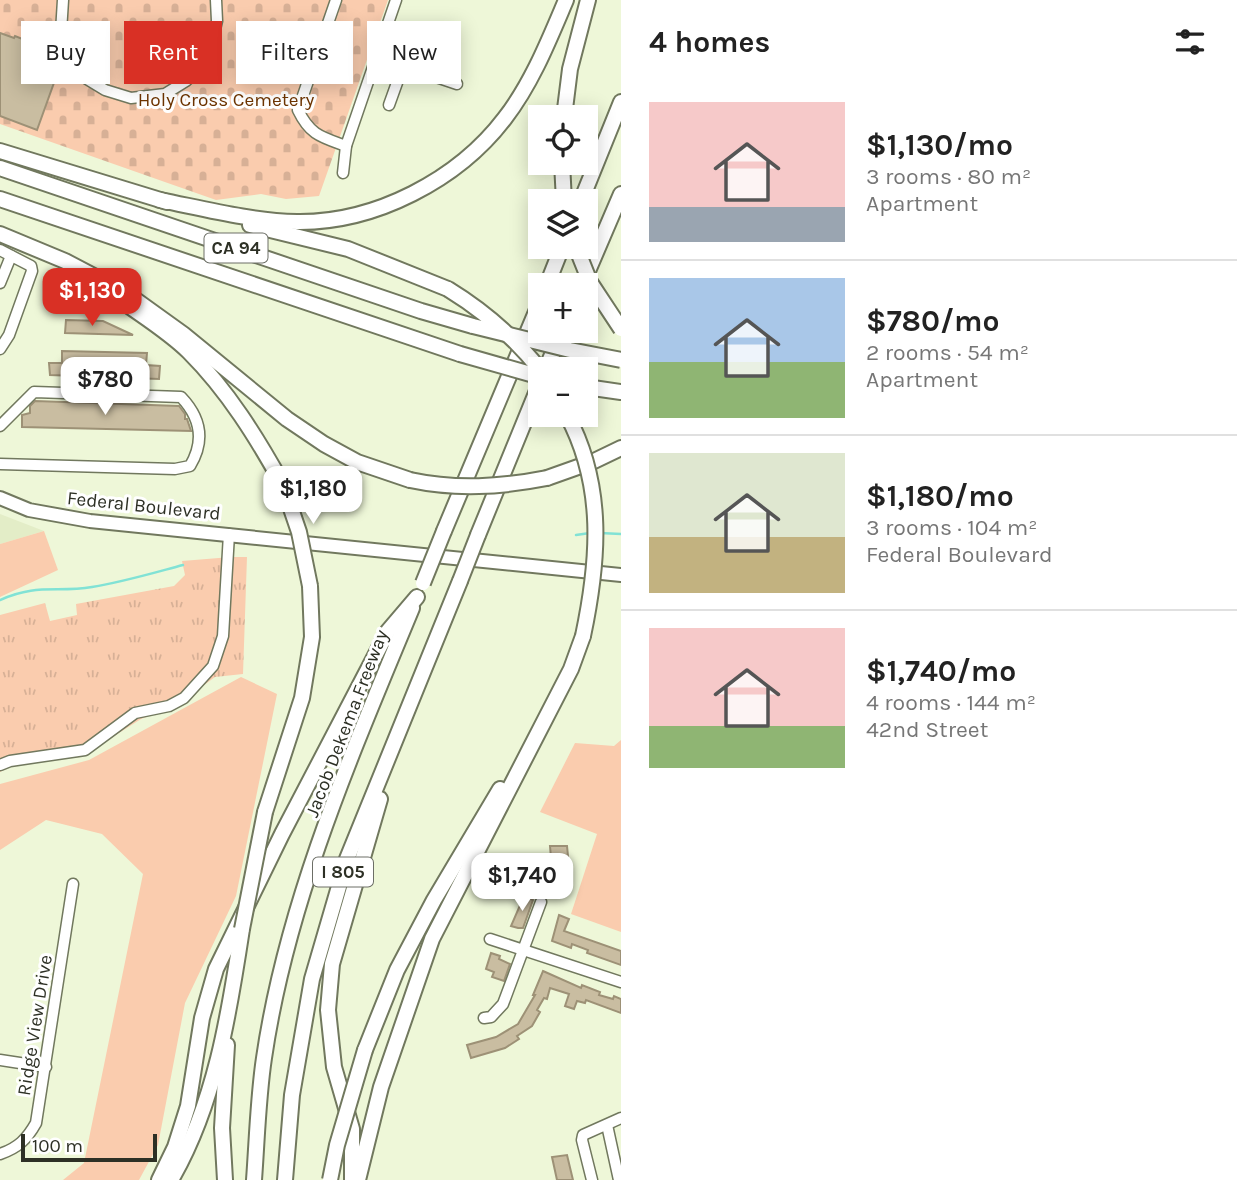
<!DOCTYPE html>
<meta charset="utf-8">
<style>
body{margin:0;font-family:Karla,sans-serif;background:#f6f6f6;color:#222;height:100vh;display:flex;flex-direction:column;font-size:26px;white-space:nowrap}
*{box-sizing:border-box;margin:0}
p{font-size:23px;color:#767676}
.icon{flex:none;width:38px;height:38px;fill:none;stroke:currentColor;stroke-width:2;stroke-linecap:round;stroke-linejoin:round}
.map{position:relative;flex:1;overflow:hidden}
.details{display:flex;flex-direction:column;background:#fff;width:616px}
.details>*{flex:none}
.banner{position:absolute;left:21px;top:21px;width:494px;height:63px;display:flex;gap:14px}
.fabs{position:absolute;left:528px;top:105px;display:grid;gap:14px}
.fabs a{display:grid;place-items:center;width:70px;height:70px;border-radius:0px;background:#fff;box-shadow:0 4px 18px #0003;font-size:35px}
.scale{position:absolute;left:21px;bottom:18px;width:136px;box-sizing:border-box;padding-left:7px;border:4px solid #2d3025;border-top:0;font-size:19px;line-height:24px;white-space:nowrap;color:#2d3025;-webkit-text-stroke:5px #fff;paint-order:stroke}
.price{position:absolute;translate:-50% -60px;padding:0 16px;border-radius:14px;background:#fff;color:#222;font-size:23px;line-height:46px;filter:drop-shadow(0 2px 4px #0008)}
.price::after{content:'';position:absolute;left:50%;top:42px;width:21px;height:16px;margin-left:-10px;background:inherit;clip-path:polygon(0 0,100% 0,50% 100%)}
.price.current{background:#d93025;color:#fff}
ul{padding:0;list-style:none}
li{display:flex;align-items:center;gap:21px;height:175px;padding:0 28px}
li+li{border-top:2px solid #e0e0e0}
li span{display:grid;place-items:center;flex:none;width:196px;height:140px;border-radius:0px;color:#555}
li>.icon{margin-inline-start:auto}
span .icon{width:84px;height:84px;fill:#fffc;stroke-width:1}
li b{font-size:30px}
h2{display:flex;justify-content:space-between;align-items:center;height:84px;padding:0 28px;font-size:30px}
.chip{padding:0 24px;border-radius:0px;background:#fff;box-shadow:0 4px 18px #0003;font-size:24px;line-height:63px}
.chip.current{background:#d93025;color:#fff}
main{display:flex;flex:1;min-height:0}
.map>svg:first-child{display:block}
.built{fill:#e3edc7}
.grass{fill:#faccae}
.cemetery{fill:url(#cemetery-stones)}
.park{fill:url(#park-tufts)}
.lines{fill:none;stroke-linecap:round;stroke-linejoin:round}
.stream{stroke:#81e2d5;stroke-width:2.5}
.building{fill:#c9bda1;stroke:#9d9176;stroke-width:2}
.minor-casing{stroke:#71785e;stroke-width:13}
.major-casing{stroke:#71785e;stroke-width:16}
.highway-casing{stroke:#71785e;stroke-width:18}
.minor{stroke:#fff;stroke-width:10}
.major{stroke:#fff;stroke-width:12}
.highway{stroke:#fff;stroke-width:14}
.highway-bridge-casing{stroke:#71785e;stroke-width:18;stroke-linecap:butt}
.highway-bridge{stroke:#fff;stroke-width:14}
.labels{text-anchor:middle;stroke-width:6;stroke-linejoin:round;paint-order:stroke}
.shield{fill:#fff;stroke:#6c6e66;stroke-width:2}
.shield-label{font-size:18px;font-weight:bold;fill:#2d3025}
.park-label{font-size:19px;fill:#6d3400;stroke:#fff}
.street-label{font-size:19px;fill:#2d3025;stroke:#fff}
</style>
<main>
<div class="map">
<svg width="621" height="1180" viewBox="0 0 621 1180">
<defs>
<pattern id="cemetery-stones" width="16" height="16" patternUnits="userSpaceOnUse" patternTransform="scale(1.75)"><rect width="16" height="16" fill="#faccae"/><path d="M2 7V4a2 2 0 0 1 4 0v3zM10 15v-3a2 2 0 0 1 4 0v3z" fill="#d7b096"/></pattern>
<pattern id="park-tufts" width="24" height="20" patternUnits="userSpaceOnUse" patternTransform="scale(1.75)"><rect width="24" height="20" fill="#faccae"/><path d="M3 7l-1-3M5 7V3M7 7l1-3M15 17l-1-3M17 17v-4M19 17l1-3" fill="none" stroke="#d7b096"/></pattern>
</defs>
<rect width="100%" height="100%" fill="#eef7d8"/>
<!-- built -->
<path class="built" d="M0,514L44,531L0,544Z"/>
<!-- grass -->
<g class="grass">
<path d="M44,531L58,570L0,597V544Z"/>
<path d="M241,677L277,694L236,896L185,1003L158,1145L139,1180H63L84,1163L143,874L102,834L46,820L0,850V784L89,760Z"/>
<path d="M621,740V932L571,914L597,834L540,812L575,743L614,746Z"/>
</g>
<!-- cemetery -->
<path class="cemetery" d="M0,0H388L319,196L286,199L261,194L216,200L0,124Z"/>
<!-- park -->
<path class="park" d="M231,557H247L243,674L215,677L177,705L141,719L81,757L22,761L0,772V615L45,603L50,621L77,615L76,604L174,586L185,575L182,561Z"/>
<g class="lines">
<!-- stream -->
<g class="stream">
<path d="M600,533L621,534"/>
<path d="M576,535L590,533"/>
<path d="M0,600C37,583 57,593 92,587C123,582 153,573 183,565"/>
</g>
</g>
<!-- building -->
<g class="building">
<path d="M0,33L14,38L15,36L53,51L49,62L60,66L37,130L0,116Z"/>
<path d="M66,320L103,321L133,335L65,333Z"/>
<path d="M62,351L147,353L146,365L160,366L159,379L50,375L49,363H62Z"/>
<path d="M35,401L179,406L185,414V419H187L191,431L22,427V415L30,413V406Z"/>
<path d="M550,846H567L568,856H561L562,886H548L547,858H551Z"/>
<path d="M524,896L533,900L523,928H518L511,926Z"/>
<path d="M559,915L569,919L564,931L621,951V965L587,953L588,950L572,944L571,948L552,941Z"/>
<path d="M491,953L500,956L499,959L510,964L504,981L492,977L494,972L486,969Z"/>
<path d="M543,971L581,988L582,985L600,992L599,995L613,999L614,996L621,999V1013L586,1000L585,1003L577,1001L574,1009L565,1006L569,994L550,988L547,999L544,998L537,1010L540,1012L532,1026L517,1036L519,1039L505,1048L471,1058L467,1045L496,1037L518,1024L535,995H533Z"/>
<path d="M567,1155L573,1180H557L552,1157Z"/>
</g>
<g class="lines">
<!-- minor casing -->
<g class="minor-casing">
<g id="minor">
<path d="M63,0L61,32L66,54L77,73L105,90L131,98L165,94L186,81L203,65L211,46L217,21L216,0"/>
<path d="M336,0L298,110C310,135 321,137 346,146"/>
<path d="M377,57L457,84"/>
<path d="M389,105L403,66"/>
<path d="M343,173L346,146L396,0"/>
<path d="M0,250L31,266L32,271L9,335L0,349"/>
<path d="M0,283L11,256"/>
<path d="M0,426L34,392L181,397C201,418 205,441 190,466L175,469L0,464"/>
<path d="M0,765L10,761L85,750L135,713L169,706L184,698L213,666L223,636L229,534"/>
<path d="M490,939L621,982"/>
<path d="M484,1018L491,1017L503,1004L541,902"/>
<path d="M0,1060L46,1067"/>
<path d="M607,1125L619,1180"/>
<path d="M0,1154C18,1148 27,1139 36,1123L73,884"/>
<path d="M592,1180L582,1140L583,1135L621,1118"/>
</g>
</g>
<!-- major casing -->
<g class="major-casing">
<path id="major" d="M0,498L29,510L90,521L621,575"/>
</g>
<!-- highway casing -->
<g class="highway-casing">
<g id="highway">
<path d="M564,117L570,69L588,0"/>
<path d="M0,151L167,202"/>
<path d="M562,163L564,201"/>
<path d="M0,168L421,311L473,326"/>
<path d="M0,199L460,354"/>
<path d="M160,200C205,209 251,221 297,222C375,223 458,180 505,118C532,83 549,40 566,0"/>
<path d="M581,201L621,102"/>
<path d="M250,225L348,249L448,289"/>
<path d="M0,234L65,261L126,293L183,334L287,419L324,444L357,462L410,480"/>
<path d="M547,285L562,247"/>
<path d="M582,285L621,194"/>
<path d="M115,296C139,314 168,331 189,352C228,391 257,438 283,485"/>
<path d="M546,369L562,331"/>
<path d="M586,387L621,392"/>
<path d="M547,478L592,462L621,448"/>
<path d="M444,531L541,300"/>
<path d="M478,535L541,381"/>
<path d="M265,812L302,698L312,637L310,586"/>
<path d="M365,1050L397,970L434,900L500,789"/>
<path d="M159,1180L175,1147L188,1106L202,1018L216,969L282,834L388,631L417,597"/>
<path d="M171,1180C215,1104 229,1015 242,929"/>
<path d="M225,1180L222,1128L227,1045"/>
<path d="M254,1180C257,1140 258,1098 264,1058C287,901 352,753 412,608"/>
<path d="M285,1180L292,1095L312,979L347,859L460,581"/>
<path d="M352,1180V1129L334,1067L328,1010L332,964L380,799"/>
<path d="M358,1180L381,1087L432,939L571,669L583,636"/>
</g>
</g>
<!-- minor -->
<use href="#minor" class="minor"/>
<!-- major -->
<use href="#major" class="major"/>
<!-- highway -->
<use href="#highway" class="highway"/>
<!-- highway-bridge casing -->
<g class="highway-bridge-casing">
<g id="highway-bridge">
<path d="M576,247L590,282L621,329"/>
<path d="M448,289C484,311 515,338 541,371"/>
<path d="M473,326L570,350L621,360"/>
<path d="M460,354L541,377"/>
<path d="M567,415C605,486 599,560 583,636"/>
<path d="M410,480C457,490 501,487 547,478"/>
<path d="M283,485L299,532L310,586"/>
<path d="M460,581L478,535"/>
<path d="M423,583L444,531"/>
<path d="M242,929L265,812"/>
<path d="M330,1180L337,1145L365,1050"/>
</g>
</g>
<!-- highway-bridge -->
<use href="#highway-bridge" class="highway-bridge"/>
</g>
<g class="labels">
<!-- shield labels -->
<g class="shield">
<rect x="204.5" y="233.5" width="63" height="29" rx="5"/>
<rect x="313" y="857.5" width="60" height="29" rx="5"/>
</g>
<g class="shield-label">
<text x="236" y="254">CA 94</text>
<text x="343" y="878">I 805</text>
</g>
<!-- park labels -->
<g class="park-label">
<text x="226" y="106">Holy Cross Cemetery</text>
</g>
<!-- street labels -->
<g class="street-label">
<text transform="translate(144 505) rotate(6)" y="7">Federal Boulevard</text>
<text transform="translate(346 723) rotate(-69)" y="7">Jacob Dekema Freeway</text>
<text transform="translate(34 1025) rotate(-81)" y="7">Ridge View Drive</text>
</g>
</g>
</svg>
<div class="fabs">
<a><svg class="icon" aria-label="locate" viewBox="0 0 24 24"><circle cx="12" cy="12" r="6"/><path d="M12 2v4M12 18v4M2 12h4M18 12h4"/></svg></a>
<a><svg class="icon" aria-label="layers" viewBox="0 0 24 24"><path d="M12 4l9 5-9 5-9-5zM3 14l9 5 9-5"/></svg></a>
<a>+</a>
<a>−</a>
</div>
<div class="scale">100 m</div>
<b class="price current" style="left:92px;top:328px">$1,130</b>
<b class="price" style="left:105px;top:417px">$780</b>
<b class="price" style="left:313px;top:526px">$1,180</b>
<b class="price" style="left:522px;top:913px">$1,740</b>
<div class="banner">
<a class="chip">Buy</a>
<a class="chip current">Rent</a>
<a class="chip">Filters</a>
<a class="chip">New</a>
</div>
</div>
<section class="details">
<h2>4 homes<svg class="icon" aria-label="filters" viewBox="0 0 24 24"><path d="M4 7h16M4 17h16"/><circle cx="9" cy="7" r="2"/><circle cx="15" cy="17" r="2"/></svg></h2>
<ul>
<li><span style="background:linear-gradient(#f6c9c9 75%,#9aa5b1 0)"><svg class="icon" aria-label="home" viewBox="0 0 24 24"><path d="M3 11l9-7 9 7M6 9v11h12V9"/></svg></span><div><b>$1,130/mo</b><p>3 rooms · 80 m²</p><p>Apartment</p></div></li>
<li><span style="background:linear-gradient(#a9c7e8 60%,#8fb573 0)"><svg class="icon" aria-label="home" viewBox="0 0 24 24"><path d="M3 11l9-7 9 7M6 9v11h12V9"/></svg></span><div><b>$780/mo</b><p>2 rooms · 54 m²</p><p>Apartment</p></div></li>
<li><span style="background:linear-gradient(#dfe7d0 60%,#c2b280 0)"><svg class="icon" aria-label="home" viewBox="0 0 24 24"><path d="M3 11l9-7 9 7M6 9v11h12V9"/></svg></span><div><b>$1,180/mo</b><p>3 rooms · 104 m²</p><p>Federal Boulevard</p></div></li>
<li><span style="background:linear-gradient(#f6c9c9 70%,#8fb573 0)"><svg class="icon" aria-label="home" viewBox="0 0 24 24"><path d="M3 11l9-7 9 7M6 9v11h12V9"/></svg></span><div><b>$1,740/mo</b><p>4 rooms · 144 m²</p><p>42nd Street</p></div></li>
</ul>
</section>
</main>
